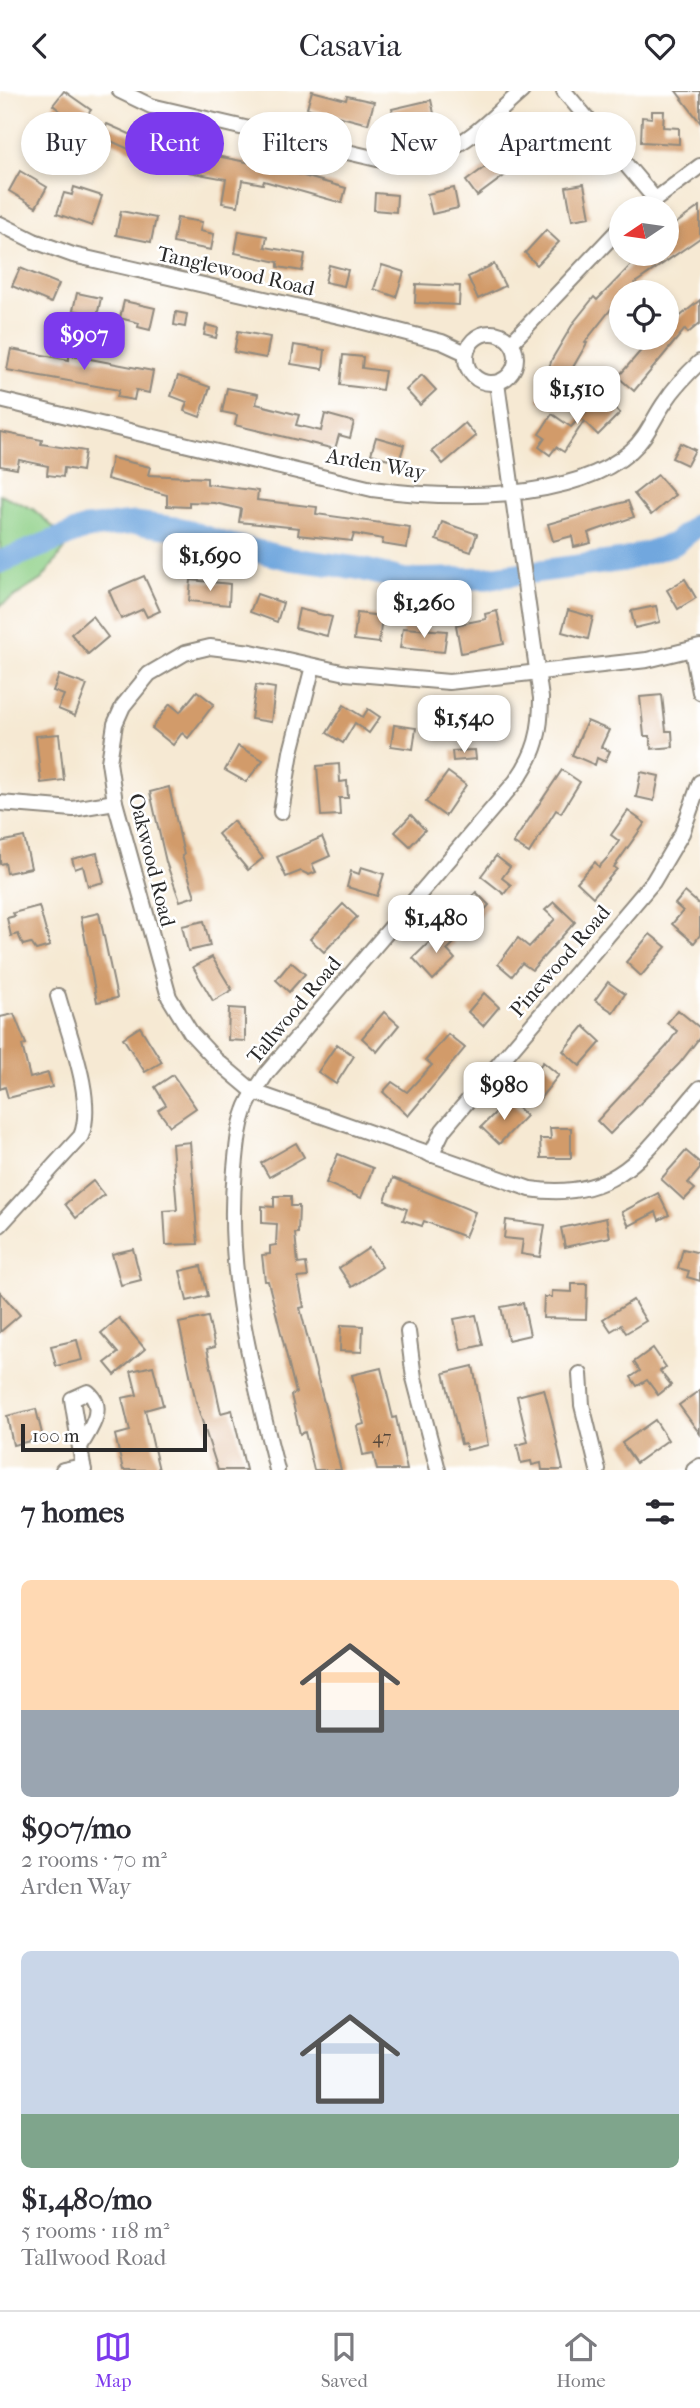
<!DOCTYPE html>
<meta charset="utf-8">
<style>
body{margin:0;font-family:"IM FELL French Canon",serif;background:#f7f7f7;color:#2b2b33;height:100vh;display:flex;flex-direction:column;font-size:26px;white-space:nowrap}
*{box-sizing:border-box;margin:0}
p{font-size:23px;color:#7c7c81}
.icon{flex:none;width:38px;height:38px;fill:none;stroke:currentColor;stroke-width:2;stroke-linecap:round;stroke-linejoin:round}
.map{position:relative;height:1379px;overflow:hidden}
.details{display:flex;flex-direction:column;background:#fff;flex:1}
.details>*{flex:none}
.top-card{position:absolute;left:21px;top:21px;width:658px;height:63px;display:flex;gap:14px}
.needle{width:46px;rotate:257deg}
.controls{position:absolute;left:609px;top:105px;display:grid;gap:14px}
.controls a{display:grid;place-items:center;width:70px;height:70px;border-radius:50%;background:#fff;box-shadow:0 4px 10px #0003;font-size:35px}
.scale{position:absolute;left:21px;bottom:18px;width:186px;box-sizing:border-box;padding-left:7px;border:4px solid #2b2b2b;border-top:0;font-size:19px;line-height:24px;white-space:nowrap;color:#2b2b2b;-webkit-text-stroke:5px #fff;paint-order:stroke}
.price{position:absolute;translate:-50% -60px;padding:0 16px;border-radius:14px;background:#fff;color:#222;font-size:23px;line-height:46px;filter:drop-shadow(0 2px 4px #0008)}
.price::after{content:'';position:absolute;left:50%;top:42px;width:21px;height:16px;margin-left:-10px;background:inherit;clip-path:polygon(0 0,100% 0,50% 100%)}
.price.selected{background:#7c3aed;color:#fff}
ul{padding:0;list-style:none}
li{display:grid;align-content:center;gap:14px;height:371px;padding:0 21px}
li span{display:grid;place-items:center;height:217px;border-radius:10px;color:#555}
li>.icon{margin-inline-start:auto}
span .icon{width:126px;height:126px;fill:#fffc;stroke-width:1}
li b{font-size:30px}
h2{display:flex;justify-content:space-between;align-items:center;height:84px;padding:0 21px;font-size:30px}
.pill{padding:0 24px;border-radius:32px;background:#fff;box-shadow:0 4px 10px #0003;font-size:24px;line-height:63px}
.pill.selected{background:#7c3aed;color:#fff}
header{display:flex;justify-content:space-between;align-items:center;height:91px;padding:0 21px;background:#fff;font-size:32px;font-weight:600}
.tabs{display:flex;justify-content:space-around;align-items:center;height:98px;border-top:2px solid #e1e1e2;background:#fff;font-size:19px;color:#7c7c81}
.tabs a{display:grid;justify-items:center;gap:4px}
.tabs .selected{color:#7c3aed}
.map>svg:first-child{display:block}
.green{fill:#8fd088;stroke:#5d7e5a;stroke-width:2}
.lines{fill:none;stroke-linecap:round;stroke-linejoin:round}
.river{stroke:#71a7de;stroke-width:23}
.building{fill:#d29b6b}
.minor-casing{stroke:#908a7f;stroke-width:18}
.minor{stroke:#fff;stroke-width:14}
.labels{text-anchor:middle;stroke-width:5;stroke-linejoin:round;paint-order:stroke}
.number-label{font-size:18px;fill:#55473b}
.street-label{font-size:21px;fill:#2b2b2b;stroke:#fff}
</style>
<header><svg class="icon" aria-label="back" viewBox="0 0 24 24"><path d="M15 5l-7 7 7 7"/></svg>Casavia<svg class="icon" aria-label="heart" viewBox="0 0 24 24"><path d="M12 20l-8-8c-3-5 5-10 8-4 3-6 11-1 8 4z"/></svg></header>
<div class="map">
<svg width="700" height="1379" viewBox="0 0 700 1379">
<rect width="100%" height="100%" fill="#fff"/>
<filter id="ink" filterUnits="userSpaceOnUse"><feTurbulence type="fractalNoise" baseFrequency=".0143" numOctaves="2"/><feDisplacementMap in="SourceGraphic" scale="14" xChannelSelector="R" yChannelSelector="G"/><feConvolveMatrix kernelMatrix="1 2 1 2 8 2 1 2 1" color-interpolation-filters="sRGB"/></filter>
<filter id="wash" filterUnits="userSpaceOnUse"><feTurbulence type="fractalNoise" baseFrequency=".00686" numOctaves="4" result="noise"/><feDisplacementMap in="SourceGraphic" scale="28" xChannelSelector="R" yChannelSelector="G"/><feGaussianBlur stdDeviation="1.57" result="paint"/><feColorMatrix in="noise" values="0 0 0 0 0 0 0 0 0 0 0 0 0 0 0 0 0 1.4 0 .05"/><feComposite in="paint" operator="in"/></filter>
<g filter="url(#wash)">
<rect width="100%" height="100%" fill="#f6e9d3"/>
<!-- green -->
<path class="green" d="M0,403L33,418L70,451L42,488L0,515Z"/>
<g class="lines">
<!-- river -->
<path class="river" d="M0,471L86,437L135,432L181,438L222,452L291,468L357,477L405,489L487,487L624,469L674,453L700,432"/>
</g>
<g id="blocks">
<!-- building -->
<g class="building">
<path d="M64,0L91,19L72,43L65,37L71,29L53,14Z"/>
<path d="M312,0L346,9L347,5L374,11L368,33L307,17Z"/>
<path d="M676,0H700V31Z"/>
<path d="M431,9L435,27L396,36L392,18Z"/>
<path d="M652,20H664L663,36L679,37V53L641,51L642,26L652,27Z"/>
<path d="M107,33L134,45L177,55L176,57L272,76L346,97L342,112L264,90L263,93L242,89L238,115L222,112L226,88L188,81L189,74L142,64L102,46Z"/>
<path d="M517,50L549,59L545,72L513,64Z"/>
<path d="M497,67L508,82L477,105L466,90Z"/>
<path d="M20,80L47,96L36,116L9,100Z"/>
<path d="M584,93L590,126L572,129L566,96Z"/>
<path d="M74,96L102,105L92,135L57,123L64,102L72,104Z"/>
<path d="M454,97L458,117L432,123L427,103Z"/>
<path d="M375,102L397,104L396,121L374,119Z"/>
<path d="M700,115V147L635,192L630,201H621V210L615,213L585,251L587,252L572,278L558,316L538,309L552,268L574,231L594,206L597,209L635,170L633,167L638,163H667V139Z"/>
<path d="M121,120L156,127L151,151L116,144Z"/>
<path d="M177,127L202,131L200,140L214,143L211,159L173,152Z"/>
<path d="M546,139L559,151L537,174L525,162Z"/>
<path d="M239,140L267,145L265,156L305,163L302,180L278,176V171L235,162Z"/>
<path d="M494,173L505,195L478,208L468,186Z"/>
<path d="M329,174L348,179L344,195L325,191Z"/>
<path d="M382,174L404,181L396,206L374,198Z"/>
<path d="M20,177L59,193L51,212L12,195Z"/>
<path d="M416,193L460,195L459,214L415,212Z"/>
<path d="M77,202L101,207L97,225L73,219Z"/>
<path d="M700,209V232L688,242L685,238L634,300L618,286L645,255L634,247H667V236Z"/>
<path d="M124,210L155,217L150,239L138,236L139,232L120,227Z"/>
<path d="M176,221L187,223L185,236L174,234Z"/>
<path d="M206,234L218,237L216,247L204,244Z"/>
<path d="M238,240L270,246L266,267L234,261Z"/>
<path d="M294,254L325,259L323,278L291,273Z"/>
<path d="M11,258L69,269V264L153,280L149,302L136,299L134,309L117,306L119,299L7,279Z"/>
<path d="M343,264L363,266L362,277L385,280L382,299L340,294Z"/>
<path d="M422,284L436,299L420,314L406,299Z"/>
<path d="M178,285L210,296L200,326L184,320L187,311L171,305Z"/>
<path d="M227,297L258,303L256,313L299,324L296,334L321,340L325,323L354,331L350,347L339,344L335,358L235,334L237,324L222,321Z"/>
<path d="M602,304L620,322L598,344L584,330L564,361L556,356L550,364L539,356L545,347L539,343L552,323L571,336Z"/>
<path d="M465,332L476,345L443,373L432,360Z"/>
<path d="M0,341L42,349L41,353L85,360L82,380L64,377L63,386L47,384L48,375L19,369L17,378L0,375Z"/>
<path d="M376,346L404,354L399,371L371,363Z"/>
<path d="M680,352L695,359L687,374L672,367Z"/>
<path d="M112,367L150,376L148,384L207,387V393L258,400L257,409L317,416L316,423L410,436L407,457L382,453L383,448L354,443L352,450L298,444L299,437L239,431L241,418L215,412L189,411V416L167,415V404L107,388Z"/>
<path d="M658,384L675,404L651,424L634,403Z"/>
<path d="M628,410L634,426L588,442L591,452L574,456L572,445L553,450L548,433Z"/>
<path d="M442,431L477,443L471,461L436,449Z"/>
<path d="M144,485L160,520L147,526L143,518L121,528L109,500Z"/>
<path d="M685,488L696,507L678,518L667,499Z"/>
<path d="M191,489L230,493L229,514L189,510Z"/>
<path d="M257,503L283,512L277,531L250,521Z"/>
<path d="M656,515L660,531L635,537L631,520Z"/>
<path d="M299,518L332,526L327,545L295,537Z"/>
<path d="M568,519L593,526L588,548L562,541Z"/>
<path d="M497,520L504,553L461,562L456,534L486,528L485,523Z"/>
<path d="M357,522L382,525L379,552L354,549Z"/>
<path d="M92,525L108,546L88,563L71,543Z"/>
<path d="M403,537L447,540L444,561L400,557Z"/>
<path d="M59,584L87,594L75,625L58,618L64,604L53,600Z"/>
<path d="M256,594L275,597L271,631L251,628Z"/>
<path d="M197,600L214,613L188,647L182,642L173,654L152,637L170,613L180,621Z"/>
<path d="M662,604L666,640H672L673,656L651,658L650,645H644L640,606Z"/>
<path d="M344,614L363,626L368,618L380,626L369,642L355,632L343,652L327,642Z"/>
<path d="M470,620L490,622L488,644L460,642L461,630L469,631Z"/>
<path d="M587,630L609,639L601,656L610,660L605,671L597,667L595,674L572,664Z"/>
<path d="M394,634L416,637L413,658L391,655Z"/>
<path d="M59,643L64,689L41,692L36,645Z"/>
<path d="M238,655L263,669L246,691L225,679Z"/>
<path d="M475,659L476,668L453,670L452,660Z"/>
<path d="M339,673L340,691L347,690L348,707H339L340,724L321,725L317,675Z"/>
<path d="M562,679L580,691L561,722L556,719L529,762L513,752Z"/>
<path d="M448,681L466,694L445,725L426,711Z"/>
<path d="M641,681L659,685L654,710L636,706Z"/>
<path d="M169,696L184,764L182,765L195,805L180,810L166,771L150,701Z"/>
<path d="M628,720L645,732L614,776L617,778L593,806L577,791L595,771L599,776L609,765L619,750L611,744Z"/>
<path d="M411,724L425,739L410,755L395,741Z"/>
<path d="M233,730L263,767L248,779L218,743Z"/>
<path d="M24,746L31,777L7,782L5,772L0,773V751Z"/>
<path d="M322,746L330,765L312,773L316,781L309,784L301,780L286,786L277,766Z"/>
<path d="M97,762L104,791L88,795L83,775L75,778L72,768Z"/>
<path d="M496,765L510,776L502,787L511,794L504,803L481,785Z"/>
<path d="M361,776L384,783L377,805L347,796L351,780L359,783Z"/>
<path d="M476,801L489,814L474,831L460,818Z"/>
<path d="M685,801L700,814V844L694,852L672,833L683,820L675,813Z"/>
<path d="M554,811L575,831L532,879L522,872L512,885L498,873L518,847L529,856L555,828L545,819Z"/>
<path d="M343,813L357,826L324,861L310,848Z"/>
<path d="M39,815L50,855L36,859L31,852L23,854L18,843L11,845L7,827L15,825L13,822Z"/>
<path d="M99,822L117,907L97,911L81,826Z"/>
<path d="M204,830L210,855L188,860L182,835Z"/>
<path d="M442,839L454,852L447,859L455,868L433,889L413,867Z"/>
<path d="M650,843L666,856L641,885L626,871Z"/>
<path d="M212,866L232,899L213,910L193,876Z"/>
<path d="M291,871L305,883L289,901L276,889Z"/>
<path d="M608,891L625,903L613,921L595,909Z"/>
<path d="M484,902L499,916L483,935L468,921Z"/>
<path d="M229,917L245,918V950L228,949Z"/>
<path d="M678,919L700,937V946L679,973L610,1043L597,1030L666,956L677,940L667,932Z"/>
<path d="M384,921L399,934L377,961L362,947Z"/>
<path d="M14,923L26,953L22,954L30,987L48,982L52,996L8,1007L5,996L0,998V926Z"/>
<path d="M584,935L601,951L580,975L563,960Z"/>
<path d="M140,936L162,971L145,981L123,947Z"/>
<path d="M448,943L465,957L408,1025L383,1001L392,991L407,1001L432,974L426,969Z"/>
<path d="M337,953L354,965L336,993L318,981Z"/>
<path d="M543,971L559,984L537,1011L521,998Z"/>
<path d="M173,984L196,1017L170,1035L158,1019L166,1014L155,996Z"/>
<path d="M509,1008L526,1025L499,1053L481,1036Z"/>
<path d="M550,1037H571V1067H541L540,1048H551Z"/>
<path d="M190,1051L198,1153L166,1154L164,1120L177,1119L172,1053Z"/>
<path d="M296,1052L304,1066L269,1086L261,1072Z"/>
<path d="M686,1060L700,1072V1078L688,1092L695,1098L684,1109L661,1088Z"/>
<path d="M338,1063L373,1077L361,1107L326,1092Z"/>
<path d="M393,1087L475,1121L465,1146L424,1130L422,1135L403,1129L407,1118L385,1110Z"/>
<path d="M93,1090L104,1104L76,1127L65,1113Z"/>
<path d="M658,1102L669,1124L659,1129L656,1121L629,1135L622,1121Z"/>
<path d="M274,1105H291V1115H299L298,1142H295L298,1173L306,1172L308,1186L298,1187L304,1216L300,1217L341,1379H314L305,1341L300,1343L291,1304L296,1302L268,1190H265L262,1164L270,1163V1155L276,1154L277,1133L262,1132V1115L274,1116Z"/>
<path d="M606,1127L610,1146L565,1156L561,1137Z"/>
<path d="M506,1129L545,1134L540,1166L521,1163L523,1149L504,1147Z"/>
<path d="M369,1157L382,1176L352,1196L339,1177Z"/>
<path d="M133,1158L141,1189L121,1194L112,1163Z"/>
<path d="M683,1158L700,1162V1190L687,1186L689,1180L678,1177Z"/>
<path d="M201,1175L208,1205L187,1210L180,1180Z"/>
<path d="M572,1193H587L586,1228L543,1227L544,1206H552V1200L572,1201Z"/>
<path d="M0,1201L20,1224L0,1241Z"/>
<path d="M633,1209L646,1230L626,1242L621,1234L611,1240L603,1228Z"/>
<path d="M523,1212L530,1244L508,1249L501,1216Z"/>
<path d="M476,1224L483,1254L461,1259L454,1228Z"/>
<path d="M208,1226L215,1256L207,1258L221,1322L232,1319L246,1379H218L196,1311L179,1232Z"/>
<path d="M119,1227L145,1258L115,1284L105,1272L118,1262L101,1242Z"/>
<path d="M341,1234L363,1235L362,1261L340,1260Z"/>
<path d="M77,1249L82,1269L56,1275L51,1255Z"/>
<path d="M653,1257L666,1276L660,1280L671,1294L658,1304L647,1289L637,1295L631,1286L640,1280L634,1271Z"/>
<path d="M153,1275L163,1314L145,1319L159,1379H123L115,1344L130,1340L122,1307L137,1304L131,1280Z"/>
<path d="M473,1275L488,1354L467,1359L465,1352L461,1353L444,1282Z"/>
<path d="M381,1277L393,1327L396,1326L407,1379H377L373,1362L363,1364L357,1335L364,1333L352,1284Z"/>
<path d="M544,1298L552,1329L563,1379H542L541,1372L532,1374L531,1370L521,1372L517,1354L528,1351L517,1305Z"/>
<path d="M700,1299V1343L679,1314Z"/>
<path d="M36,1318L43,1347L13,1354L7,1325Z"/>
<path d="M655,1329L668,1349L636,1372L622,1352Z"/>
</g>
</g>
</g>
<g filter="url(#ink)">
<use href="#blocks" fill-opacity="0" stroke="#908a7f" stroke-width="2"/>
<g class="lines">
<!-- minor casing -->
<g class="minor-casing">
<g id="minor">
<path d="M120,0L151,15L390,71C458,67 474,42 522,0"/>
<path d="M564,0L655,108"/>
<path d="M644,117L700,75"/>
<path d="M0,133L34,150L73,164L352,228L442,251L466,262"/>
<circle cx="491" cy="267" r="25"/>
<path d="M511,252L621,136"/>
<path d="M0,309L372,398C445,408 572,412 631,360C647,346 653,328 665,311C674,297 687,283 700,271"/>
<path d="M700,556L647,569L449,591L346,582L251,561L210,556L185,562L149,583L123,615L115,633L109,671L115,711L169,906L191,942L215,968L254,1001L530,1098C620,1112 647,1058 700,997"/>
<path d="M692,559L700,601"/>
<path d="M0,712L73,718L115,711"/>
<path d="M281,721L291,661L313,575"/>
<path d="M431,1064L443,1039L653,791L682,742L700,691"/>
<path d="M0,1134L81,1045C96,1009 68,942 58,905"/>
<path d="M408,1241L414,1287L438,1379"/>
<path d="M580,1283L582,1314L598,1379"/>
<path d="M81,1354C90,1338 107,1317 88,1301L72,1308L83,1375"/>
<path d="M63,1379L83,1375L84,1379"/>
<path d="M277,1379C252,1279 225,1182 235,1078C237,1058 238,1039 245,1020C249,1007 259,995 266,983L516,690C536,662 541,641 541,607L497,292"/>
<path d="M694,1379L700,1375"/>
</g>
</g>
<!-- minor -->
<use href="#minor" class="minor"/>
</g>
</g>
<g class="labels">
<!-- number labels -->
<g class="number-label">
<text x="382" y="1352">47</text>
</g>
<!-- street labels -->
<g class="street-label">
<text transform="translate(236 180) rotate(13)" y="7">Tanglewood Road</text>
<text transform="translate(376 373) rotate(10)" y="7">Arden Way</text>
<text transform="translate(152 769) rotate(76)" y="7">Oakwood Road</text>
<text transform="translate(560 870) rotate(-49)" y="7">Pinewood Road</text>
<text transform="translate(294 919) rotate(-50)" y="7">Tallwood Road</text>
</g>
</g>
</svg>
<div class="controls">
<a><svg class="needle" viewBox="-14 -14 28 28"><path d="M0-13l5 13h-10z" fill="#e53935"/><path d="M0 13l5-13h-10z" fill="#7c7c81"/></svg></a>
<a><svg class="icon" aria-label="locate" viewBox="0 0 24 24"><circle cx="12" cy="12" r="6"/><path d="M12 2v4M12 18v4M2 12h4M18 12h4"/></svg></a>
</div>
<div class="scale">100 m</div>
<b class="price selected" style="left:84px;top:281px">$907</b>
<b class="price" style="left:577px;top:335px">$1,510</b>
<b class="price" style="left:210px;top:502px">$1,690</b>
<b class="price" style="left:424px;top:549px">$1,260</b>
<b class="price" style="left:464px;top:664px">$1,540</b>
<b class="price" style="left:436px;top:864px">$1,480</b>
<b class="price" style="left:504px;top:1031px">$980</b>
<div class="top-card">
<a class="pill">Buy</a>
<a class="pill selected">Rent</a>
<a class="pill">Filters</a>
<a class="pill">New</a>
<a class="pill">Apartment</a>
</div>
</div>
<section class="details">
<h2>7 homes<svg class="icon" aria-label="filters" viewBox="0 0 24 24"><path d="M4 7h16M4 17h16"/><circle cx="9" cy="7" r="2"/><circle cx="15" cy="17" r="2"/></svg></h2>
<ul>
<li><span style="background:linear-gradient(#ffd9b3 60%,#9aa5b1 0)"><svg class="icon" aria-label="home" viewBox="0 0 24 24"><path d="M3 11l9-7 9 7M6 9v11h12V9"/></svg></span><div><b>$907/mo</b><p>2 rooms · 70 m²</p><p>Arden Way</p></div></li>
<li><span style="background:linear-gradient(#c9d6e8 75%,#7fa58c 0)"><svg class="icon" aria-label="home" viewBox="0 0 24 24"><path d="M3 11l9-7 9 7M6 9v11h12V9"/></svg></span><div><b>$1,480/mo</b><p>5 rooms · 118 m²</p><p>Tallwood Road</p></div></li>
</ul>
</section>
<nav class="tabs">
<a class="selected"><svg class="icon" aria-label="map" viewBox="0 0 24 24"><path d="M3 6l6-2 6 2 6-2v14l-6 2-6-2-6 2zM9 4v14M15 6v14"/></svg>Map</a>
<a><svg class="icon" aria-label="saved" viewBox="0 0 24 24"><path d="M7 4h10v16l-5-4-5 4z"/></svg>Saved</a>
<a><svg class="icon" aria-label="home" viewBox="0 0 24 24"><path d="M3 11l9-7 9 7M6 9v11h12V9"/></svg>Home</a>
</nav>
